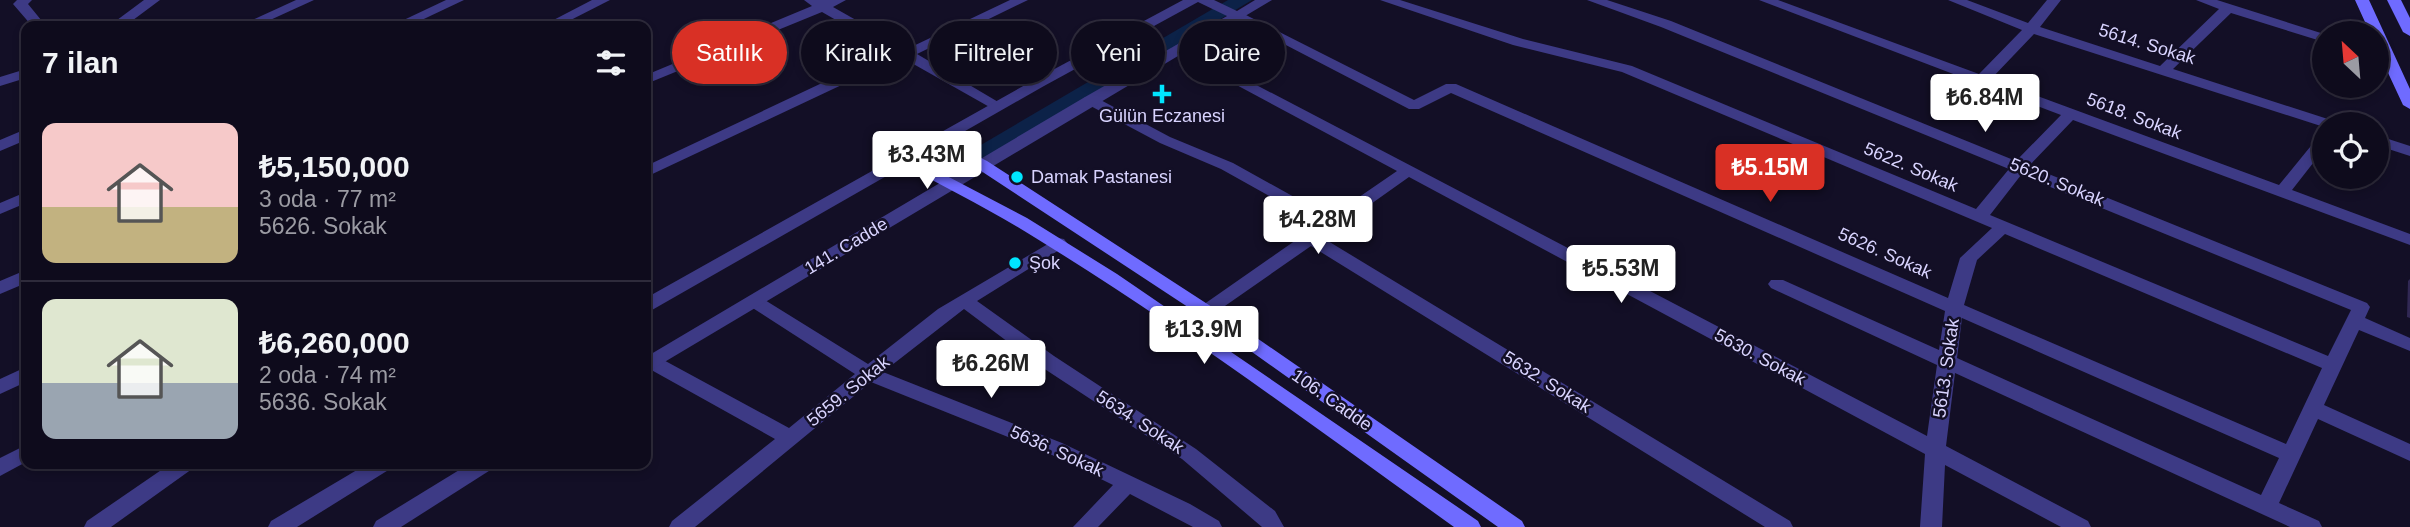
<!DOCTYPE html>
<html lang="tr">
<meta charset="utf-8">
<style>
body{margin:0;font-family:Arial,sans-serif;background:#171425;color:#f1f3f6;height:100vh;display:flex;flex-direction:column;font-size:26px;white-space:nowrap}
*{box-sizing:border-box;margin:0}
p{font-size:23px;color:#9b9ba3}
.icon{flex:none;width:38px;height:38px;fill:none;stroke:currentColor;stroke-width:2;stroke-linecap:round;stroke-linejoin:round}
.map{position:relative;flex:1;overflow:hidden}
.drawer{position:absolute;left:21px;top:21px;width:630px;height:448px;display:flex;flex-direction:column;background:#0e0b1c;border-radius:14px;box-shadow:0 4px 10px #0003,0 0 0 2px #2e2b3b}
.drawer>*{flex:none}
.top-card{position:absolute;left:672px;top:21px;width:665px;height:63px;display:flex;gap:14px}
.needle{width:46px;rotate:334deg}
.controls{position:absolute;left:2312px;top:21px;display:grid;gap:14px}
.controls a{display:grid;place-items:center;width:77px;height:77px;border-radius:50%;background:#0e0b1c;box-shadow:0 4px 10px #0003,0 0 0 2px #2e2b3b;font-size:35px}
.price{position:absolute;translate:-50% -60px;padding:0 16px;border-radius:7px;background:#fff;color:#222;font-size:23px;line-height:46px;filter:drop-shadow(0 2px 4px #0008)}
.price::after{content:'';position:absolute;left:50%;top:42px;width:21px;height:16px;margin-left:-10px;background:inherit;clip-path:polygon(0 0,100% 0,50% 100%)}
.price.selected{background:#d93025;color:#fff}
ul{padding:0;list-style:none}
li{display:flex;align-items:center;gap:21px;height:175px;padding:0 21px}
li+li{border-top:2px solid #2e2b3b}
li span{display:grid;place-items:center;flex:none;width:196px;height:140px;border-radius:14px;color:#555}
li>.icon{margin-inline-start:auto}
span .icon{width:84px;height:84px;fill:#fffc;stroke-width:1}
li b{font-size:30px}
h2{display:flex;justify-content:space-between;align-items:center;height:84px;padding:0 21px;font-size:30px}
.chip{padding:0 24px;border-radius:32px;background:#0e0b1c;box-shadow:0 4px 10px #0003,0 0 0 2px #2e2b3b;font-size:24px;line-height:63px}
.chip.selected{background:#d93025;color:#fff}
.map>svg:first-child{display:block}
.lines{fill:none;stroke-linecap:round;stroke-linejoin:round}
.canal{fill:#0c2248;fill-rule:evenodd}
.minor{fill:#3d3a85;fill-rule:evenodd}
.tertiary{fill:#3d3a85;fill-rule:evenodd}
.secondary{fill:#6f6bff;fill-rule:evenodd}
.wall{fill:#312854}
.poi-dot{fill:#00e5ff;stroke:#130f26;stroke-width:2.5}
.labels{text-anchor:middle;stroke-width:5;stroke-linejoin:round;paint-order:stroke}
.street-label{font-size:18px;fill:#d9d4ff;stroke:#130f26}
.poi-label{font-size:18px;fill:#d9d4ff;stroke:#130f26;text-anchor:start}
</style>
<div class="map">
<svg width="2410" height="527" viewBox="0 0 2410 527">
<rect width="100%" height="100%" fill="#130f26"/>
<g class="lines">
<!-- canal -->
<path class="canal" d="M1228,0H1252L961,176L953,178L945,176L941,171L945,166Z"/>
<!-- minor -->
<g class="minor">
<path d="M17,0H32L28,4L46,26H32L13,4Z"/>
<path d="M144,0H160L125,26H109Z"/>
<path d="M296,0H314L257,26H239Z"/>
<path d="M446,0H464L409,26H391Z"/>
<path d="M592,0H610L559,26H542Z"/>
<path d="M804,0H846L833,7L907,49L1010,0H1028L917,54L1005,106L1003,109H993L901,57L646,177V166L890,51L822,12L646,84V75L812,6Z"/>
<path d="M1380,0H1400L1523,39L1632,66L1976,209L2009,169L1661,27L1587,0H1607L1671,21L2016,161L2061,115L1759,0H1778L1979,74L2022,30L1948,0H1967L2028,23L2047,0H2061L2040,27L2160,66L2219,9L2196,0H2217L2324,34V42L2231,13L2173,69L2334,121L2337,124H2324V127L2034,34L1991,79L2279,185L2319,136L2324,134V149L2292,190L2410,234V245L2073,120L2029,166L2367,303L2370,307L2365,318L2410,338V351L2359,330L2324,405L2410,444V461L2318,419L2279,503L2319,521L2322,527H2290L1955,373L1946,446L2088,521L2091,527H2061L1945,465L1942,527H1920L1925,454L1409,177L1323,238L1790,521L1793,527H1765L1311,246L1212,315H1200L1197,311L1200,307L1319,224L1221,169L1160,143L1085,103L1083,100L1085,97H1095L1170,137L1233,163L1330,217L1397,171L1175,52V46L1180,45L1927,436L1937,365L1771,288L1768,284L1771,280H1783L1939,350L1945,311L1451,93L1419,109H1409L1230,16L1237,12L1242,13L1414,100L1446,84H1456L1948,298L1960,258L1992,228L1622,72L1513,45ZM2021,175L2351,310L2328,356L1990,215ZM2005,234L2322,368L2286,444L1964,305L1977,260ZM1962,318L2279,458L2261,495L1957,358Z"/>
<path d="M26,69V78L0,86V77Z"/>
<path d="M26,129V140L0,151V140Z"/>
<path d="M2376,135L2410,146V156L2376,145Z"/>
<path d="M26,192V203L0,214V203Z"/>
<path d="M1058,238L1064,239L1067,243L1064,247L977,301L1054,356L1196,449L1275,511L1284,527H1262L1182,459L1040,366L964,309L883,372L1062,443L1190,504L1219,521L1222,527H1193L1130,494L1098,527H1073L1113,485L1048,453L871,382L695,527H669L672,521L775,439L646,367V357H658L789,428L855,374L748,305L745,301L748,297H760L868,364L938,309Z"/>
<path d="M26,270V283L0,294V281Z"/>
<path d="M26,367V382L0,394V379Z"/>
<path d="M26,445V462L0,476V458Z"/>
<path d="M170,464H195L192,469L111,527H84L87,521Z"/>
</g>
<!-- tertiary -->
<g class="tertiary">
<path d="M1183,0H1214L1237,11L1255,0H1272L646,373V357L1085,97L1227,16L1198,2L1044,86L652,310L646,312V298L1034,80Z"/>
<path d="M367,464H393L390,469L297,527H268L271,521Z"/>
<path d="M469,464H495L492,469L401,527H373L376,521Z"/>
</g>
<!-- secondary -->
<g class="secondary">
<path d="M2355,0H2369L2410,89V109L2403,105L2376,47V33H2370Z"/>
<path d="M2387,0H2401L2410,18V36L2403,32Z"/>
<path d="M937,136L987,161L1212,307L1522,521L1525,527H1498L1200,315L975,167L932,144L929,141Z"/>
<path d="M905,154L1027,218L1117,274L1478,521L1481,527H1454C1316,428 1179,326 1034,237C991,210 944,187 899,162L897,159L899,156Z"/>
</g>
</g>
<!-- wall -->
<path class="wall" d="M2410,279V318L2407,317L2408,281Z"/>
<!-- markers -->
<g class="poi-dot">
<path d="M1158.5 83.5h7v7h7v7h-7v7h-7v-7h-7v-7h7z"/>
<circle cx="1017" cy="177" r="7"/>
<circle cx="1015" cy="263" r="7"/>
</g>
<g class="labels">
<!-- street labels -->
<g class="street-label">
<text transform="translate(2147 44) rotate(17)" y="6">5614. Sokak</text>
<text transform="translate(2134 116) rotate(21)" y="6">5618. Sokak</text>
<text transform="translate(1911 167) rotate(23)" y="6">5622. Sokak</text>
<text transform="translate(2057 182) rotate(22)" y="6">5620. Sokak</text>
<text transform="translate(846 246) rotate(-31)" y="6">141. Cadde</text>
<text transform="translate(1885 253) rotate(24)" y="6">5626. Sokak</text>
<text transform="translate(1760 357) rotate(28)" y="6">5630. Sokak</text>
<text transform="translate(1946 368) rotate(-82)" y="6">5613. Sokak</text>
<text transform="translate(1547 382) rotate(32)" y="6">5632. Sokak</text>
<text transform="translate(848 391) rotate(-39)" y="6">5659. Sokak</text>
<text transform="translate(1332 400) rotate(35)" y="6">106. Cadde</text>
<text transform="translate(1140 422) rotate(33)" y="6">5634. Sokak</text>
<text transform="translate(1057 451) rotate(24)" y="6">5636. Sokak</text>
</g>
<!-- poi labels -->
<g class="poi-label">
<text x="1162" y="122" text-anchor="middle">Gülün Eczanesi</text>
<text x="1031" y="183">Damak Pastanesi</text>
<text x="1029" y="269">Şok</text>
</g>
</g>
</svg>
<div class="controls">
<a><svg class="needle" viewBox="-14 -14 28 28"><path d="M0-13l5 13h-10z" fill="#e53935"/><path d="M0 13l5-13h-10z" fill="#9b9ba3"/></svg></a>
<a><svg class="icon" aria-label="locate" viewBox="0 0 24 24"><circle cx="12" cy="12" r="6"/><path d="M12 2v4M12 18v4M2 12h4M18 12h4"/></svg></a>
</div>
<b class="price" style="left:1985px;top:134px">₺6.84M</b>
<b class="price" style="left:927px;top:191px">₺3.43M</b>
<b class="price selected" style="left:1770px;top:204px">₺5.15M</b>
<b class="price" style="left:1318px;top:256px">₺4.28M</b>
<b class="price" style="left:1621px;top:305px">₺5.53M</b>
<b class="price" style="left:1204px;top:366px">₺13.9M</b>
<b class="price" style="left:991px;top:400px">₺6.26M</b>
<div class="top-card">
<a class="chip selected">Satılık</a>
<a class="chip">Kiralık</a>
<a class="chip">Filtreler</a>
<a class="chip">Yeni</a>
<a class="chip">Daire</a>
</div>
<section class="drawer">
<h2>7 ilan<svg class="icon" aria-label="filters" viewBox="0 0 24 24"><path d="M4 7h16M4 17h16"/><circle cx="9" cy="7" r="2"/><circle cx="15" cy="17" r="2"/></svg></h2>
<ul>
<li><span style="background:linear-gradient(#f6c9c9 60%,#c2b280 0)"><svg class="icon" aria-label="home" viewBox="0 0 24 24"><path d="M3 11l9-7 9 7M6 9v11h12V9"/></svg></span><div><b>₺5,150,000</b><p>3 oda · 77 m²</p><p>5626. Sokak</p></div></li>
<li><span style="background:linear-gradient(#dfe7d0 60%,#9aa5b1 0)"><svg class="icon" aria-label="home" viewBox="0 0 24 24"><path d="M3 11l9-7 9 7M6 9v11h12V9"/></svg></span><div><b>₺6,260,000</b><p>2 oda · 74 m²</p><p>5636. Sokak</p></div></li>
</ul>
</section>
</div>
